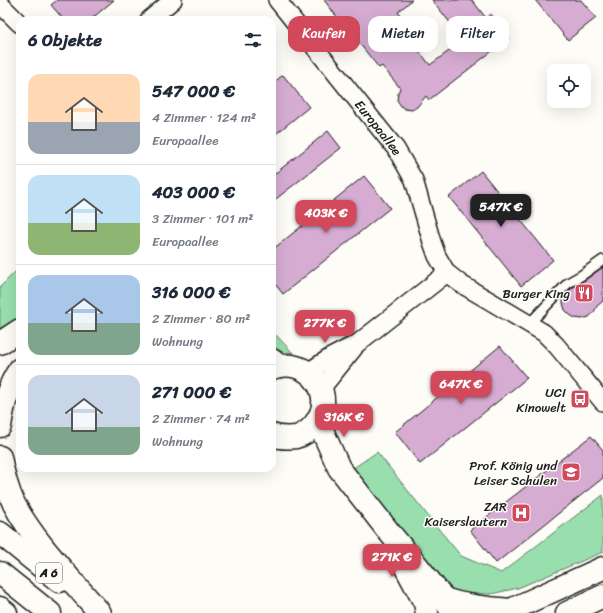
<!DOCTYPE html>
<html lang="de">
<meta charset="utf-8">
<style>
body{margin:0;font-family:Sriracha,sans-serif;background:#f2f2f3;color:#1f2937;height:100vh;display:flex;flex-direction:column;font-size:15px;white-space:nowrap}
*{box-sizing:border-box;margin:0}
p{font-size:13px;color:#747a83}
.icon{flex:none;width:22px;height:22px;fill:none;stroke:currentColor;stroke-width:2;stroke-linecap:round;stroke-linejoin:round}
.map{position:relative;flex:1;overflow:hidden}
.panel{position:absolute;left:16px;top:16px;width:260px;height:456px;display:flex;flex-direction:column;background:#fff;border-radius:12px;box-shadow:0 4px 16px #0002}
.panel>*{flex:none}
.banner{position:absolute;left:288px;top:16px;width:255px;height:36px;display:flex;gap:8px}
.fabs{position:absolute;left:547px;top:64px;display:grid;gap:8px}
.fabs a{display:grid;place-items:center;width:44px;height:44px;border-radius:8px;background:#fff;box-shadow:0 4px 16px #0002;font-size:20px}
.price{position:absolute;translate:-50% -34px;padding:0 9px;border-radius:8px;background:#d1495b;color:#fff;font-size:13px;line-height:26px;filter:drop-shadow(0 1px 2px #0008)}
.price::after{content:'';position:absolute;left:50%;top:24px;width:12px;height:9px;margin-left:-6px;background:inherit;clip-path:polygon(0 0,100% 0,50% 100%)}
.price.current{background:#222;color:#fff}
ul{padding:0;list-style:none}
li{display:flex;align-items:center;gap:12px;height:100px;padding:0 12px}
li+li{border-top:1px solid #e0e1e3}
li span{display:grid;place-items:center;flex:none;width:112px;height:80px;border-radius:12px;color:#555}
li>.icon{margin-inline-start:auto}
span .icon{width:48px;height:48px;fill:#fffc;stroke-width:1}
li b{font-size:17px}
h2{display:flex;justify-content:space-between;align-items:center;height:48px;padding:0 12px;font-size:17px}
.chip{padding:0 14px;border-radius:12px;background:#fff;box-shadow:0 4px 16px #0002;font-size:14px;line-height:36px}
.chip.current{background:#d1495b;color:#fff}
.map>svg:first-child{display:block}
.green{fill:#99dfad;stroke:#5a7e64}
.building{fill:#d6acd2;stroke:#1c1c1c}
.lines{fill:none;stroke-linecap:round;stroke-linejoin:round}
.lane-casing{stroke:#1c1c1c;stroke-width:12}
.street-casing{stroke:#1c1c1c;stroke-width:20}
.secondary-casing{stroke:#1c1c1c;stroke-width:25}
.highway-casing{stroke:#1c1c1c;stroke-width:25}
.lane{stroke:#fdfcf7;stroke-width:9}
.street{stroke:#fdfcf7;stroke-width:17}
.secondary{stroke:#fdfcf7;stroke-width:22}
.highway{stroke:#fdfcf7;stroke-width:22}
.labels{text-anchor:middle;stroke-width:3;stroke-linejoin:round;paint-order:stroke}
.shield{fill:#fdfcf7;stroke:#605f5e;stroke-width:1}
.shield-label{font-size:12px;font-weight:bold;fill:#1c1c1c}
.street-label{font-size:13px;fill:#1c1c1c;stroke:#fdfcf7}
.poi-label{font-size:13px;fill:#1c1c1c;stroke:#fdfcf7;text-anchor:end}
</style>
<div class="map">
<svg width="603" height="613" viewBox="0 0 603 613">
<rect width="100%" height="100%" fill="#fdfcf7"/>
<filter id="ink" filterUnits="userSpaceOnUse"><feTurbulence type="fractalNoise" baseFrequency=".025" numOctaves="2"/><feDisplacementMap in="SourceGraphic" scale="8" xChannelSelector="R" yChannelSelector="G"/><feConvolveMatrix kernelMatrix="1 2 1 2 8 2 1 2 1" color-interpolation-filters="sRGB"/></filter>
<g filter="url(#ink)">
<!-- green -->
<g class="green">
<path d="M20,267V319L0,331V287Z"/>
<path d="M272,331L293,353L279,351L272,349Z"/>
<path d="M377,452L437,527L461,556L501,573L603,495V552L518,588L491,594L460,593L451,588L432,572L352,469Z"/>
</g>
<!-- building -->
<g class="building">
<path d="M57,0H114L90,20H64L51,5Z"/>
<path d="M324,0H412L398,12L411,29L405,33L430,65L464,40L432,0H472L486,18L491,14L509,38L429,100L426,96L417,107L412,110L405,109L401,106L397,100L398,93L400,88L382,66L379,68L356,39L350,44L332,20L337,17Z"/>
<path d="M535,0H581L596,18L568,40Z"/>
<path d="M283,75L309,107L272,137V84Z"/>
<path d="M328,131L341,148L272,202V176Z"/>
<path d="M481,171L553,260L521,286L449,197Z"/>
<path d="M364,176L390,208L283,294L272,280V250Z"/>
<path d="M603,267V301L597,306L594,312L589,317L582,319L575,318L570,315L565,310L563,303V296L572,288L585,280Z"/>
<path d="M500,346L527,378L420,464L395,432Z"/>
<path d="M591,436L603,450V478L496,563L470,530Z"/>
</g>
<g class="lines">
<!-- lane casing -->
<g class="lane-casing">
<path id="lane" d="M529,324L568,283L582,275L603,260"/>
</g>
<!-- street casing -->
<g class="street-casing">
<g id="street">
<path id="s1" d="M277,0L396,149L414,180L432,242L437,256L447,273L461,284L529,324L544,333L556,345L603,402"/>
<path d="M0,4L20,24"/>
<path d="M149,20L173,0"/>
<path d="M308,372L331,357L358,343L447,273"/>
<path d="M321,389L354,348"/>
</g>
</g>
<!-- secondary casing -->
<g class="secondary-casing">
<g id="secondary">
<path d="M272,368C309,355 339,396 314,425C309,431 303,435 296,437C288,438 280,438 272,435"/>
<path d="M318,421L339,468L389,532L416,564L444,599L453,613"/>
<path d="M405,566L425,603L427,613"/>
<path d="M444,599C465,606 487,608 510,610"/>
<path d="M504,613L603,568"/>
<path d="M567,613L603,596"/>
</g>
</g>
<!-- highway casing -->
<g class="highway-casing">
<g id="highway">
<path d="M0,343L20,330"/>
<path d="M272,360L279,366"/>
<path d="M0,426C3,406 8,385 20,369"/>
<path d="M0,457C3,473 7,489 14,504C35,543 71,579 100,613"/>
<path d="M0,533L59,581"/>
<path d="M0,573L50,613"/>
<path d="M0,608L6,613"/>
</g>
</g>
<!-- lane -->
<use href="#lane" class="lane"/>
<!-- street -->
<use href="#street" class="street"/>
<!-- secondary -->
<use href="#secondary" class="secondary"/>
<!-- highway -->
<use href="#highway" class="highway"/>
</g>
</g>
<!-- icons -->
<defs>
<g id="restaurant-square" transform="scale(1)"><rect x="-9" y="-9" width="18" height="18" rx="4" fill="#d1495b" stroke="#fdfcf7"/><path d="M-5-6h1v4h1v-4h1v4h1v-4h1v5L-1.5 .5V6h-2V.5L-5-1ZM5-6V6H3V1.5H1.5Q1.5-4 5-6Z" fill="#fff"/></g>
<g id="bus-square" transform="scale(1)"><rect x="-9" y="-9" width="18" height="18" rx="4" fill="#d1495b" stroke="#fdfcf7"/><path d="M-5-6H5V4H4V6H2V4H-2V6H-4V4H-5ZM-3.5-4V0h7V-4ZM-3.5 1.2v1.5H-2V1.2ZM2 1.2v1.5H3.5V1.2Z" fill="#fff"/></g>
<g id="school-square" transform="scale(1)"><rect x="-9" y="-9" width="18" height="18" rx="4" fill="#d1495b" stroke="#fdfcf7"/><path d="M0-5L7-2L0 1L-7-2ZM-4 1L0 2.5L4 1V4Q0 6-4 4Z" fill="#fff"/></g>
<g id="hospital-square" transform="scale(1)"><rect x="-9" y="-9" width="18" height="18" rx="4" fill="#d1495b" stroke="#fdfcf7"/><path d="M-5-5h3v3.5h4V-5h3V5h-3V1.5h-4V5h-3Z" fill="#fff"/></g>
</defs>
<g fill-rule="evenodd">
<use href="#restaurant-square" x="584" y="293"/>
<use href="#bus-square" x="580" y="399"/>
<use href="#school-square" x="571" y="472"/>
<use href="#hospital-square" x="521" y="513"/>
</g>
<g class="labels">
<!-- shield labels -->
<rect class="shield" x="36" y="563" width="26" height="20" rx="3"/>
<g class="shield-label">
<text x="49" y="577">A 6</text>
</g>
<!-- street labels -->
<g class="street-label">
<text dy="5" stroke="none"><textPath href="#s1" startOffset="163">Europaallee</textPath></text>
</g>
<!-- poi labels -->
<g class="poi-label">
<text x="570" y="298">Burger King</text>
<text x="566" y="397">UCI<tspan x="566" dy="15">Kinowelt</tspan></text>
<text x="557" y="470">Prof. König und<tspan x="557" dy="15">Leiser Schulen</tspan></text>
<text x="507" y="511">ZAR<tspan x="507" dy="15">Kaiserslautern</tspan></text>
</g>
</g>
</svg>
<div class="fabs">
<a><svg class="icon" aria-label="locate" viewBox="0 0 24 24"><circle cx="12" cy="12" r="6"/><path d="M12 2v4M12 18v4M2 12h4M18 12h4"/></svg></a>
</div>
<b class="price current" style="left:501px;top:228px">547K €</b>
<b class="price" style="left:326px;top:234px">403K €</b>
<b class="price" style="left:325px;top:344px">277K €</b>
<b class="price" style="left:461px;top:405px">647K €</b>
<b class="price" style="left:344px;top:438px">316K €</b>
<b class="price" style="left:392px;top:578px">271K €</b>
<div class="banner">
<a class="chip current">Kaufen</a>
<a class="chip">Mieten</a>
<a class="chip">Filter</a>
</div>
<section class="panel">
<h2>6 Objekte<svg class="icon" aria-label="filters" viewBox="0 0 24 24"><path d="M4 7h16M4 17h16"/><circle cx="9" cy="7" r="2"/><circle cx="15" cy="17" r="2"/></svg></h2>
<ul>
<li><span style="background:linear-gradient(#ffd9b3 60%,#9aa5b1 0)"><svg class="icon" aria-label="home" viewBox="0 0 24 24"><path d="M3 11l9-7 9 7M6 9v11h12V9"/></svg></span><div><b>547 000 €</b><p>4 Zimmer · 124 m²</p><p>Europaallee</p></div></li>
<li><span style="background:linear-gradient(#bfe0f5 60%,#8fb573 0)"><svg class="icon" aria-label="home" viewBox="0 0 24 24"><path d="M3 11l9-7 9 7M6 9v11h12V9"/></svg></span><div><b>403 000 €</b><p>3 Zimmer · 101 m²</p><p>Europaallee</p></div></li>
<li><span style="background:linear-gradient(#a9c7e8 60%,#7fa58c 0)"><svg class="icon" aria-label="home" viewBox="0 0 24 24"><path d="M3 11l9-7 9 7M6 9v11h12V9"/></svg></span><div><b>316 000 €</b><p>2 Zimmer · 80 m²</p><p>Wohnung</p></div></li>
<li><span style="background:linear-gradient(#c9d6e8 65%,#7fa58c 0)"><svg class="icon" aria-label="home" viewBox="0 0 24 24"><path d="M3 11l9-7 9 7M6 9v11h12V9"/></svg></span><div><b>271 000 €</b><p>2 Zimmer · 74 m²</p><p>Wohnung</p></div></li>
</ul>
</section>
</div>
